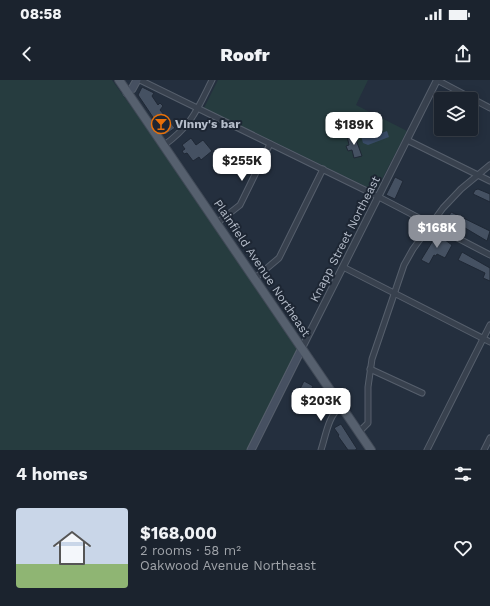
<!DOCTYPE html>
<meta charset="utf-8">
<style>
body{margin:0;font-family:"Work Sans",sans-serif;background:#282f3a;color:#f1f3f6;height:100vh;display:flex;flex-direction:column;font-size:15px;white-space:nowrap}
*{box-sizing:border-box;margin:0}
p{font-size:13px;color:#a0a4aa}
.icon{flex:none;width:22px;height:22px;fill:none;stroke:currentColor;stroke-width:2;stroke-linecap:round;stroke-linejoin:round}
.map{position:relative;height:370px;overflow:hidden}
.drawer{display:flex;flex-direction:column;background:#1b232e;flex:1}
.drawer>*{flex:none}
.fabs{position:absolute;left:434px;top:12px;display:grid;gap:8px}
.fabs a{display:grid;place-items:center;width:44px;height:44px;border-radius:4px;background:#1b232e;box-shadow:0 2px 10px #0003,0 0 0 1px #39404a;font-size:20px}
.price{position:absolute;translate:-50% -34px;padding:0 9px;border-radius:8px;background:#fff;color:#222;font-size:13px;line-height:26px;filter:drop-shadow(0 1px 2px #0008)}
.price::after{content:'';position:absolute;left:50%;top:24px;width:12px;height:9px;margin-left:-6px;background:inherit;clip-path:polygon(0 0,100% 0,50% 100%)}
.price.selected{background:#8c9099;color:#fff}
ul{padding:0;list-style:none}
li{display:flex;align-items:center;gap:12px;height:100px;padding:0 16px}
li span{display:grid;place-items:center;flex:none;width:112px;height:80px;border-radius:4px;color:#555}
li>.icon{margin-inline-start:auto}
span .icon{width:48px;height:48px;fill:#fffc;stroke-width:1}
li b{font-size:17px}
h2{display:flex;justify-content:space-between;align-items:center;height:48px;padding:0 16px;font-size:17px}
.status{display:flex;justify-content:space-between;align-items:center;height:28px;padding:0 20px;background:#1b232e;direction:ltr}
.status svg{height:11px;fill:currentColor}
header{display:flex;justify-content:space-between;align-items:center;height:52px;padding:0 16px;background:#1b232e;font-size:18px;font-weight:800}
.map>svg:first-child{display:block}
.green{fill:#263c3f}
.water{fill:#394c67}
.building{fill:#455162;stroke:#1f2835}
.lines{fill:none;stroke-linecap:round;stroke-linejoin:round}
.minor-casing{stroke:#565f6c;stroke-width:7}
.tertiary-casing{stroke:#565f6c;stroke-width:8}
.secondary-casing{stroke:#565f6c;stroke-width:9}
.primary-casing{stroke:#414a57;stroke-width:10}
.minor{stroke:#38414e;stroke-width:5}
.tertiary{stroke:#38414e;stroke-width:6}
.secondary{stroke:#465061;stroke-width:7}
.primary{stroke:#56606e;stroke-width:8}
.labels{text-anchor:middle;stroke-width:4;stroke-linejoin:round;paint-order:stroke}
.poi-label{font-size:12px;font-weight:bold;fill:#b4bcc9;stroke:#1d2633;text-anchor:start}
.street-label{font-size:12px;fill:#b4bcc9;stroke:#1d2633}
</style>
<div class="status"><b>08:58</b><svg viewBox="0 0 49 12"><path d="M0 12V9h3v3zM5 12V6h3v6zM10 12V3h3v9zM15 12V0h3v12zM26 1h20v11H26zM47 4h2v5h-2z"/></svg></div>
<header><svg class="icon" aria-label="back" viewBox="0 0 24 24"><path d="M15 5l-7 7 7 7"/></svg>Roofr<svg class="icon" aria-label="share" viewBox="0 0 24 24"><path d="M12 15V3M7 8l5-5 5 5M5 13v7h14v-7"/></svg></header>
<div class="map">
<svg width="490" height="370" viewBox="0 0 490 370">
<rect width="100%" height="100%" fill="#242f3e"/>
<!-- green -->
<g class="green">
<path d="M0,0H112L186,102L298,270L248,370H0Z"/>
<path d="M218,0H368L356,25L407,51L377,109L373,110L204,28Z"/>
</g>
<!-- water -->
<path class="water" d="M376,46L378,54L387,51L389,57L368,65L363,63L361,56L363,50Z"/>
<!-- building -->
<g class="building">
<path d="M142,7L154,13L152,16L158,25L160,23L163,26L160,30L175,48L165,55L138,15Z"/>
<path d="M354,54L362,76L354,78L352,70L348,71L346,66L349,65L347,56Z"/>
<path d="M191,58L196,65L203,60L212,71L201,80L199,77L193,81L187,73L184,74L182,71L185,69L182,65Z"/>
<path d="M395,97L403,101L395,119L386,115Z"/>
<path d="M478,109L490,114V122L473,114L475,110Z"/>
<path d="M451,132L490,151L487,161L460,145L459,147L446,142Z"/>
<path d="M437,154L452,165L445,178L437,174L436,176L434,175L429,184L421,180Z"/>
<path d="M462,172L490,188V201L483,198L485,193L458,180Z"/>
<path d="M304,301L313,306L301,329L292,325Z"/>
<path d="M341,344L357,369L355,370H348L338,356L339,355L334,348Z"/>
</g>
<g class="lines">
<!-- minor casing -->
<g class="minor-casing">
<g id="minor">
<path d="M140,0L373,114L490,175"/>
<path d="M437,0L490,28"/>
<path d="M407,60L490,101"/>
<path d="M163,66C192,45 197,30 212,0"/>
<path d="M217,143L240,125L270,64"/>
<path d="M343,187L490,262"/>
<path d="M254,199L279,178L323,89"/>
<path d="M370,289L422,313"/>
<path d="M359,352L368,343V307L372,279L404,185L413,169L443,128L461,109L490,85"/>
<path d="M321,370C326,355 328,336 341,326"/>
<path d="M427,370L490,245"/>
<path d="M484,370L490,358"/>
</g>
</g>
<!-- tertiary casing -->
<g class="tertiary-casing">
<path id="tertiary" d="M302,268L437,0"/>
</g>
<!-- secondary casing -->
<g class="secondary-casing">
<g id="secondary">
<path d="M127,13L132,9L137,0"/>
<path d="M251,370L302,268"/>
</g>
</g>
<!-- primary casing -->
<g class="primary-casing">
<path id="primary" d="M119,0L371,370"/>
</g>
<!-- minor -->
<use href="#minor" class="minor"/>
<!-- tertiary -->
<use href="#tertiary" class="tertiary"/>
<!-- secondary -->
<use href="#secondary" class="secondary"/>
<!-- primary -->
<use href="#primary" class="primary"/>
</g>
<!-- icons -->
<defs>
<g id="bar-ring" transform="scale(1)"><circle r="9.5" fill="#1d2633" stroke="#e8710a" stroke-width="1.5"/><path d="M-6-5H6L.8 .8V4.5H3.5V6h-7V4.5H-.8V.8Z" fill="#e8710a"/></g>
</defs>
<g fill-rule="evenodd">
<use href="#bar-ring" x="161" y="44"/>
</g>
<g class="labels">
<!-- poi labels -->
<g class="poi-label">
<text x="175" y="48">Vinny's bar</text>
</g>
<!-- street labels -->
<g class="street-label">
<text transform="translate(345 159) rotate(-63)" y="4">Knapp Street Northeast</text>
<text transform="translate(262 188) rotate(56)" y="4">Plainfield Avenue Northeast</text>
</g>
</g>
</svg>
<div class="fabs">
<a><svg class="icon" aria-label="layers" viewBox="0 0 24 24"><path d="M12 4l9 5-9 5-9-5zM3 14l9 5 9-5"/></svg></a>
</div>
<b class="price" style="left:354px;top:66px">$189K</b>
<b class="price" style="left:242px;top:102px">$255K</b>
<b class="price selected" style="left:437px;top:169px">$168K</b>
<b class="price" style="left:321px;top:342px">$203K</b>
</div>
<section class="drawer">
<h2>4 homes<svg class="icon" aria-label="filters" viewBox="0 0 24 24"><path d="M4 7h16M4 17h16"/><circle cx="9" cy="7" r="2"/><circle cx="15" cy="17" r="2"/></svg></h2>
<ul>
<li><span style="background:linear-gradient(#c9d6e8 70%,#8fb573 0)"><svg class="icon" aria-label="home" viewBox="0 0 24 24"><path d="M3 11l9-7 9 7M6 9v11h12V9"/></svg></span><div><b>$168,000</b><p>2 rooms · 58 m²</p><p>Oakwood Avenue Northeast</p></div><svg class="icon" aria-label="heart" viewBox="0 0 24 24"><path d="M12 20l-8-8c-3-5 5-10 8-4 3-6 11-1 8 4z"/></svg></li>
</ul>
</section>
